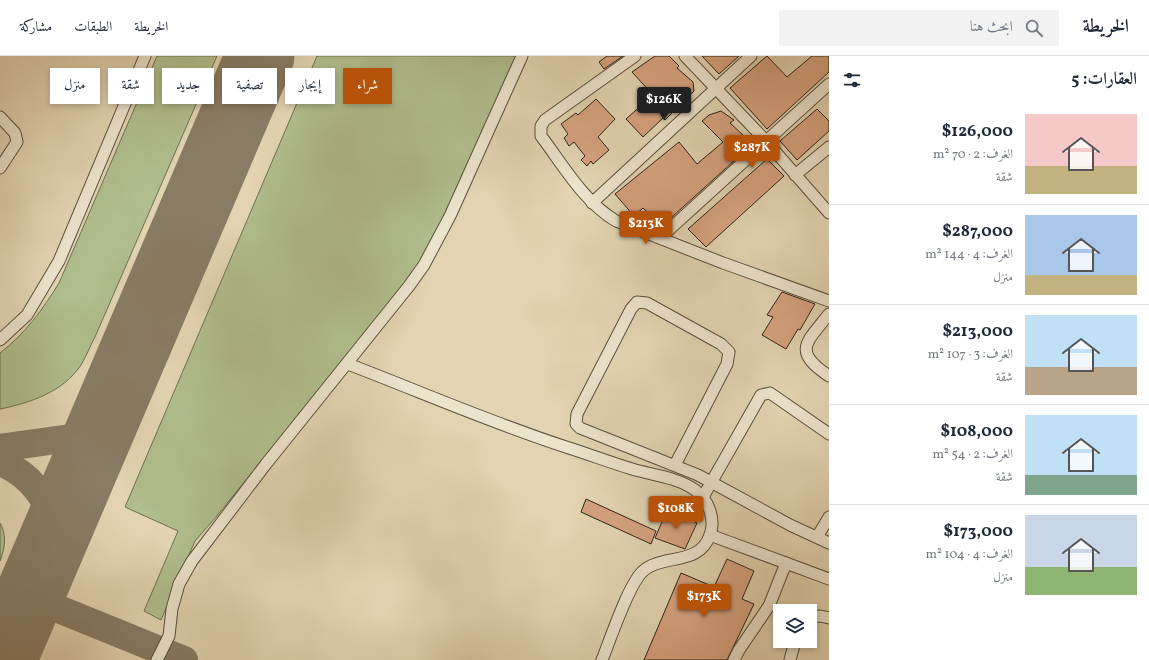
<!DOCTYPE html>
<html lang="ar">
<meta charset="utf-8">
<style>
body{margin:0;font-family:Vollkorn,Amiri,serif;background:#f2f2f3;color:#1f2937;direction:rtl;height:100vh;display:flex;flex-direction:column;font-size:15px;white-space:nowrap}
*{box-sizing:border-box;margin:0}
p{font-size:13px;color:#747a83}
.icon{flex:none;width:22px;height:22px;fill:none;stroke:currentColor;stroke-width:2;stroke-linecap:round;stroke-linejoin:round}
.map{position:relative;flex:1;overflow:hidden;direction:ltr}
.panel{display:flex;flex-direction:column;background:#fff;width:320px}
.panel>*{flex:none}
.guide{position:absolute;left:12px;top:12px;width:380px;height:36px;direction:rtl;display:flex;gap:8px}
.fabs{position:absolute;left:773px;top:548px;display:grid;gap:8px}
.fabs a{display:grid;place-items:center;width:44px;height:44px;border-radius:0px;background:#fff;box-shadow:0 2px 6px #0003;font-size:20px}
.price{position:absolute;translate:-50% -34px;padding:0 9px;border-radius:4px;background:#b45309;color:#fff;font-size:13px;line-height:26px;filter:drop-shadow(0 1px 2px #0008)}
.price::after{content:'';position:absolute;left:50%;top:24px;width:12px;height:9px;margin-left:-6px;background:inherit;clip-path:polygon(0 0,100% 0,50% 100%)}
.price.on{background:#222;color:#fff}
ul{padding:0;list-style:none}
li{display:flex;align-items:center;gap:12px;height:100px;padding:0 12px}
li+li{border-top:1px solid #e0e1e3}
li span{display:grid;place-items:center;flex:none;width:112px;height:80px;border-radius:0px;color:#555}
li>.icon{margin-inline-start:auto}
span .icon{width:48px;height:48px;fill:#fffc;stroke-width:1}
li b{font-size:17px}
h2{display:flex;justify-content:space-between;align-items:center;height:48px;padding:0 12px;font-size:17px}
.tag{padding:0 14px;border-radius:0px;background:#fff;box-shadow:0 2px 6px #0003;font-size:14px;line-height:36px}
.tag.on{background:#b45309;color:#fff}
header{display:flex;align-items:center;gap:24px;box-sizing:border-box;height:56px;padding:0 20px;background:#fff;border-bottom:1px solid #e0e1e3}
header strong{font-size:19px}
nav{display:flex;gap:22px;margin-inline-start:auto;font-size:14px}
.search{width:280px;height:36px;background:#f2f2f3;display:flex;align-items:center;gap:10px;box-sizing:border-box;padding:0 14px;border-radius:0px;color:#747a83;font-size:15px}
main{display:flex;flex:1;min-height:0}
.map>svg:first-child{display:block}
.green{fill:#b0bd8e;stroke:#6e7053}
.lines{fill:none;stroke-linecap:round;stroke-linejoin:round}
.taxiway{stroke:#887c65;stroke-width:28}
.runway{stroke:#887c65;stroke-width:69}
.building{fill:#d6a27f;stroke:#2d2318}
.minor-casing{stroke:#5a4f3e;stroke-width:13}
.minor{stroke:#ece3cd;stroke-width:11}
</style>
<header>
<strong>الخريطة</strong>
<div class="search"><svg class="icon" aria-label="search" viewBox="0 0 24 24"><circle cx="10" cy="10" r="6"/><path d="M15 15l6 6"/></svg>ابحث هنا</div>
<nav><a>الخريطة</a><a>الطبقات</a><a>مشاركة</a></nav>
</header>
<main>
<section class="panel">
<h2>العقارات: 5<svg class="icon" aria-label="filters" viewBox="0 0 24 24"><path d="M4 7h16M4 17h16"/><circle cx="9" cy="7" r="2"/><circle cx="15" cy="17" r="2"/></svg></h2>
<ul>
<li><span style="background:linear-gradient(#f6c9c9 65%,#c2b280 0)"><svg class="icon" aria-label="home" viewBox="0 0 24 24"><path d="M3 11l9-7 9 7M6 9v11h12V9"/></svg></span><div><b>$126,000</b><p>الغرف: 2 · 70 m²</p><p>شقة</p></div></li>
<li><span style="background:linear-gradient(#a9c7e8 75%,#c2b280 0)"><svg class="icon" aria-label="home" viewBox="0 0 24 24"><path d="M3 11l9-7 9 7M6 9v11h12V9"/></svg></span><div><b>$287,000</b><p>الغرف: 4 · 144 m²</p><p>منزل</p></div></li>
<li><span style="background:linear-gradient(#bfe0f5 65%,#b9a48a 0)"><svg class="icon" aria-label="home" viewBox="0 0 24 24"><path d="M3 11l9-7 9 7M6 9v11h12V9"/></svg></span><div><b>$213,000</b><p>الغرف: 3 · 107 m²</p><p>شقة</p></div></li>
<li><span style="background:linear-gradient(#bfe0f5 75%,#7fa58c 0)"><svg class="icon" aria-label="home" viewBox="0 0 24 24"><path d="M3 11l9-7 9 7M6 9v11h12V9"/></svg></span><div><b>$108,000</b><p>الغرف: 2 · 54 m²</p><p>شقة</p></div></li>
<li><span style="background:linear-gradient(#c9d6e8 65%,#8fb573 0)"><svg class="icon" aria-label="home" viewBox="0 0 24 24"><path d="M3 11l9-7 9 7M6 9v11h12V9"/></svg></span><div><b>$173,000</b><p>الغرف: 4 · 104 m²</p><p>منزل</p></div></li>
</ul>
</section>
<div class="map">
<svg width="829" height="604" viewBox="0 0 829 604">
<rect width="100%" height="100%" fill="#e2d4b2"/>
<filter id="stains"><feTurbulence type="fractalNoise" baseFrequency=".005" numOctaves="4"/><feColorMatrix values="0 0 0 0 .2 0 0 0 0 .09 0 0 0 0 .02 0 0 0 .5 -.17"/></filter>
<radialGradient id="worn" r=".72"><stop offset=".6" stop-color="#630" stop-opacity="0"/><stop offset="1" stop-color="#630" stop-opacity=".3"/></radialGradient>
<!-- green -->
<g class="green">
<path d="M157,0H217L95,281C90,290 86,301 81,309C63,336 30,347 0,353V297C25,278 43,253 59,227Z"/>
<path d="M317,0H524L429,204L305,358L283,378L216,461L195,485L161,564L144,555L178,475L125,451Z"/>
<path d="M0,467C7,479 5,492 0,505Z"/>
</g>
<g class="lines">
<!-- taxiway -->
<g class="taxiway">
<path d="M0,392L99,378"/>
<path d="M0,406C32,419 44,441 59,471"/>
<path d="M29,541L184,604"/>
</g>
<!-- runway -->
<path class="runway" d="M2,604L260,0"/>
</g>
<!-- building -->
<g class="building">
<path d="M607,0H623L604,13L599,6Z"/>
<path d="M655,0H669L679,10L677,12L693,26L694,35L665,64L663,62L643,81L626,63L653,39L632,16Z"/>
<path d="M702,0H739L719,18Z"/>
<path d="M767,0L787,21L812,0H829V16L767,73L730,32Z"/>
<path d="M596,43L615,63L598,81L609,94L593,108L591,105L587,110L581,104L585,100L574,86L569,90L564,82L568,78L561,68L576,57L578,59Z"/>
<path d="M817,53L829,65V75L797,104L780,85Z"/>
<path d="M721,55L734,64L730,67L743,79L748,86L746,94L662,170L643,152L634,160L615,138L679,86L697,108L723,86L702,65L709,59Z"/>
<path d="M767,103L784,120L706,191L688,173Z"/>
<path d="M782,236L815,248L800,274L798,273L786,293L762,279L773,261L767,259Z"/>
<path d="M586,443L656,475L651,488L581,456Z"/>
<path d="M667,454L697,467L685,493L655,482Z"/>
<path d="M727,503L754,515L742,543L754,548L727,604H644L681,517L714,531Z"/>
</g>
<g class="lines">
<!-- minor casing -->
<g class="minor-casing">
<g id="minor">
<path d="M635,0L545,64L541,70V80C563,109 584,146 616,165L723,207L829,245"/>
<path d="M685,0L766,85L829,157"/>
<path d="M0,61L15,77L17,86L0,112"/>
<path d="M795,119L829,91"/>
<path d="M592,147L751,0"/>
<path d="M660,182L829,28"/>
<path d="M829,258C806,287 792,295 829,320"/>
<path d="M0,284L27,259L59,205L145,0"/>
<path d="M348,308C421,336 492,367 566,391C588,398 609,406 632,413C652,419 677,421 695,434C708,443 716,463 710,479C699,511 662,497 642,516C628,530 610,584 602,604"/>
<path d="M675,409L727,308L729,296L721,288L647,247L637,246L631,253L577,358L576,368L580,372L698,419L790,469L829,487"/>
<path d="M703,441L761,339L770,337L829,378"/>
<path d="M710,479L829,523"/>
<path d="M817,481L829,461"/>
<path d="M810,561L820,560L829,562"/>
<path d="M157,604L169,580L172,553L179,528L192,505L266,408L409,230L424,209L450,160L522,0"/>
<path d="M734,604L739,594L769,550L786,507"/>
<path d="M790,604L795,585"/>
</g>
</g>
<!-- minor -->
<use href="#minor" class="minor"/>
</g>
<rect width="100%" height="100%" filter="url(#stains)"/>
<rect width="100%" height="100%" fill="url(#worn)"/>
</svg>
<div class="fabs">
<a><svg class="icon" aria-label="layers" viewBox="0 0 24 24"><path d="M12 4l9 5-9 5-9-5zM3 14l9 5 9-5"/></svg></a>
</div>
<b class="price on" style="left:664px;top:65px">$126K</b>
<b class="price" style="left:752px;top:113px">$287K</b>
<b class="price" style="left:646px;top:189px">$213K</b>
<b class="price" style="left:676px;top:474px">$108K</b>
<b class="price" style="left:704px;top:562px">$173K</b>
<div class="guide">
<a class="tag on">شراء</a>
<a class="tag">إيجار</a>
<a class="tag">تصفية</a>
<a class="tag">جديد</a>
<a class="tag">شقة</a>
<a class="tag">منزل</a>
</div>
</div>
</main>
